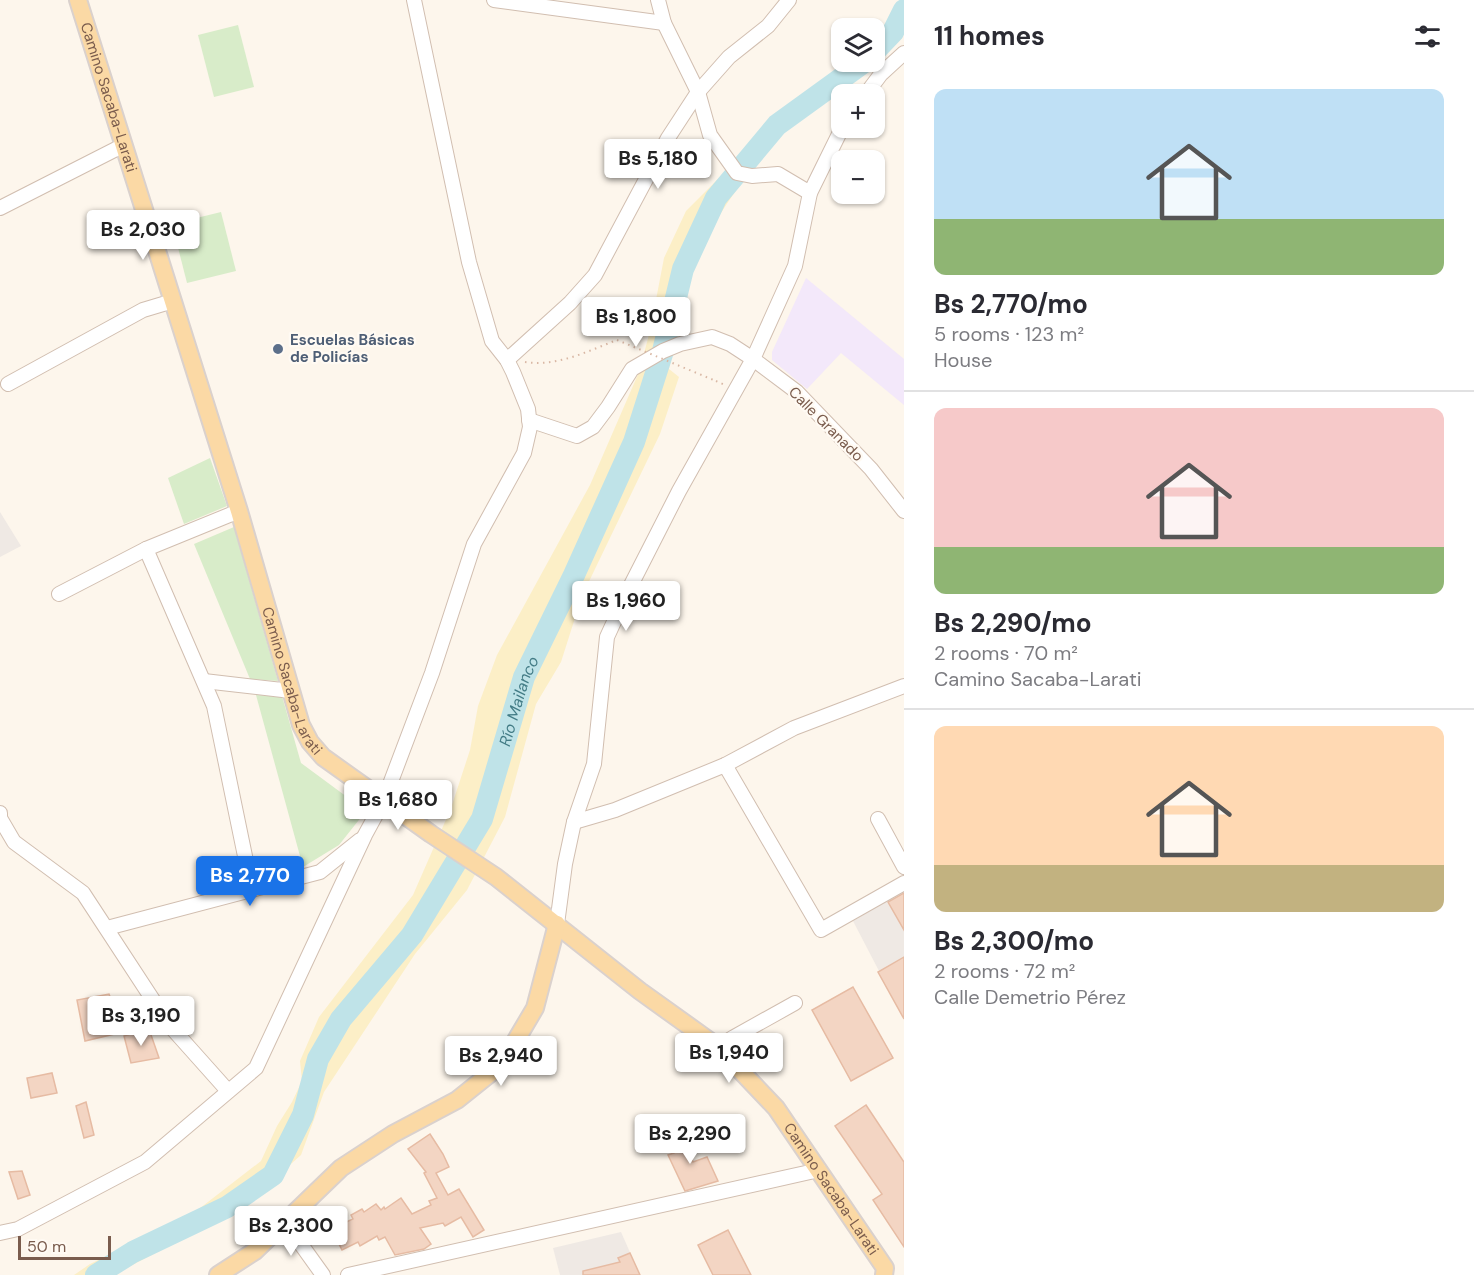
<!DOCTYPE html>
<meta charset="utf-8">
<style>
body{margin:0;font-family:"DM Sans",sans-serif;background:#f7f7f7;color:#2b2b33;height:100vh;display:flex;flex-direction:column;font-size:22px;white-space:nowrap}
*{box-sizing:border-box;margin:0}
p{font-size:20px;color:#7c7c81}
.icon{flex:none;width:33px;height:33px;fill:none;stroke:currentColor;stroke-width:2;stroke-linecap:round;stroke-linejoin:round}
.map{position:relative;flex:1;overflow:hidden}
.details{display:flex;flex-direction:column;background:#fff;width:570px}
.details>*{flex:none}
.buttons{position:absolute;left:831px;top:18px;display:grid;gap:12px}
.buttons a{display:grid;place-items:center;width:54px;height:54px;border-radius:12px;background:#fff;box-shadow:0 2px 4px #0004;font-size:30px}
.scale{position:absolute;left:18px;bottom:15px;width:93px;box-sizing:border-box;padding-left:6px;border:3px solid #7a5c4d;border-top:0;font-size:16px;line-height:21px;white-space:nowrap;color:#7a5c4d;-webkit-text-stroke:4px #fffaf3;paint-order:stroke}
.price{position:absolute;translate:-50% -51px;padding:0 14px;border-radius:6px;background:#fff;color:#222;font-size:20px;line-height:39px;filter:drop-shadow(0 2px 3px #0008)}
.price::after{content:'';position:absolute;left:50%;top:36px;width:18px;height:14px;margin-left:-9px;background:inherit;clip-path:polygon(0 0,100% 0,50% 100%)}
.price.current{background:#1a73e8;color:#fff}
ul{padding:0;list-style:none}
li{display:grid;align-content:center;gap:12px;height:318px;padding:0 30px}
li+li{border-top:2px solid #e1e1e2}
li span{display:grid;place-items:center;height:186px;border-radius:12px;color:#555}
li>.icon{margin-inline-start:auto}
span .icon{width:108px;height:108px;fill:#fffc;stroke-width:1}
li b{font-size:26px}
h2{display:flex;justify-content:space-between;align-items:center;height:72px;padding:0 30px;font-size:26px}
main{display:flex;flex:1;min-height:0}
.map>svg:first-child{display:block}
.industrial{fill:#efe9e4}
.education{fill:#f3e8fa}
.green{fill:#d8ecc9}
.sand{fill:#fcefc7}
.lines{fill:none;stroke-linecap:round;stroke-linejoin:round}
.river{stroke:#bfe3e8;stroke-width:22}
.building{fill:#f3d5c3;stroke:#e6bba3;stroke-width:1.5}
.minor-casing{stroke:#d1beb0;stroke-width:16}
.major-casing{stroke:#dad1cd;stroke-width:20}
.path{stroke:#d9b8a5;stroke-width:2;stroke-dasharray:1.5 4.5;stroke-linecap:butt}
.minor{stroke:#fff;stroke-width:14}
.major{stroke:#fbd9a5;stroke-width:16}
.path-bridge{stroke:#d9b8a5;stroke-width:2;stroke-dasharray:1.5 4.5;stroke-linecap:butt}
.service-dot{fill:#5c6f8a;stroke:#fffaf3;stroke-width:2}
.labels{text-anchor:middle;stroke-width:4.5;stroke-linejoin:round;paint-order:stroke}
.street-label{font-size:15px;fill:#7a5c4d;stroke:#fffaf3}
.service-label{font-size:15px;font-weight:bold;fill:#4e5e75;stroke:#fffaf3;text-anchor:start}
.water-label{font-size:16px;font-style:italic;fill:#437c86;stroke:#fffaf3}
</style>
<main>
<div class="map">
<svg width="904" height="1275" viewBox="0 0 904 1275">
<rect width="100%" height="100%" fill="#fdf6ec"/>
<!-- industrial -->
<g class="industrial">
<path d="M0,512L21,546L0,557Z"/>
<path d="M904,891V1019L853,921Z"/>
<path d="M621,1232L640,1275H560L553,1248Z"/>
</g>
<!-- education -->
<path class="education" d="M806,278L904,359V405L841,353L807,389L772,360V352Z"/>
<!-- green -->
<g class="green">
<path d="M238,25L254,87L214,97L198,35Z"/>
<path d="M221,212L236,271L187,283L172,224Z"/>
<path d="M210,458L227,506L184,524L168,478Z"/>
<path d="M234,527L278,681L250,679L194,544Z"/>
<path d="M256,695L282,696L301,763L366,811L339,845L303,867Z"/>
</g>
<!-- sand -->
<path class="sand" d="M736,161L748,173C727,203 705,235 692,269C680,301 676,336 669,369L679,377L660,434L582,596L561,662L536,704L505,817L467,890L415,954L324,1092L301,1155L263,1189L219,1220L113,1275H74L90,1264L195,1212L261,1161L277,1126L292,1102L302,1081L300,1061L319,1017L413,895L451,808L470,750L478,706L497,655L590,485L639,372L650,331L664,258L686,211Z"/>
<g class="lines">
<!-- river -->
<g class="river">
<path d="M874,52L893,32L904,10"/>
<path id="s1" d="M96,1275L133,1252L227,1207L273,1175L303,1115L318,1059L341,1019L412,935L482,819L524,677L574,575L634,442L663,351L683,269L716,198L777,125L864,62"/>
</g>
</g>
<!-- building -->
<g class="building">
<path d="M904,893V930L888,902Z"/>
<path d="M904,957V1019L878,972Z"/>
<path d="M853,987L893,1058L851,1081L812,1010Z"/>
<path d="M109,994L113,1005L108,1006L119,1033L85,1041L77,1000Z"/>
<path d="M149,1029L159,1058L131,1063L124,1036Z"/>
<path d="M52,1073L57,1093L31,1098L27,1078Z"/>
<path d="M86,1102L94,1135L84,1138L76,1106Z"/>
<path d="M866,1105L904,1162V1247L873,1200L882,1194L835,1126Z"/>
<path d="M684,1133L693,1162L707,1157L718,1181L685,1191L668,1155L674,1153L668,1138Z"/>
<path d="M430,1134L443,1154L449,1167L436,1173L448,1195L459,1189L484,1230L473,1237L461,1217L445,1226L443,1223L420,1228L431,1244L424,1249L395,1255L385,1237L379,1240L377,1236L360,1246L358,1242L342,1250L334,1234L345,1228L342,1224L353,1219L351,1215L362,1209L364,1212L376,1204L381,1210L384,1207L385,1209L401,1198L412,1214L431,1205L429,1201L437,1198L424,1173L426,1172L408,1149Z"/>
<path d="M22,1171L30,1195L18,1199L9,1172Z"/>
<path d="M728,1230L751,1275H713L698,1245Z"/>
<path d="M630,1253L640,1275H583V1271L620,1262L618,1258Z"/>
</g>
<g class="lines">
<!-- minor casing -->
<g class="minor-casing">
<g id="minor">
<path d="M494,0L664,23"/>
<path d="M658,0L664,23L698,92L710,135L737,173L752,176L778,174L810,193"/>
<path d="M866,94L881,74L904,53"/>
<path d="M0,208L124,145"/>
<path d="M507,360L570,303L595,275L668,138L698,92L729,57L768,26L789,0"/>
<path d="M8,384L143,310L173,301"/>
<path d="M529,420L577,436L593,427L608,407L632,369L663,351L680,344L712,337L730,344L753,359L797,392L871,469L904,511"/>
<path d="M146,549L214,706L252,890"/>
<path d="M59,594L146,549L239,511"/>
<path d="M204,681L291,691"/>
<path d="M725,765L821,930L904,883"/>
<path d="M0,813V818L14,842L83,893L170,1026L228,1091"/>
<path d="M878,819L904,867"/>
<path d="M574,822L615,810L725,765L794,728L904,686"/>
<path d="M557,924L565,864L574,822L594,764L607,637L629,589L679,491L753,359L795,266L810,193L842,128"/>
<path d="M107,928L320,872L360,840"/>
<path d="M718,1047L734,1037L795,1003"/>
<path d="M285,1222L323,1275"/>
<path d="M0,1233L18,1229L145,1162L256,1068L365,835L384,800L432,673L474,544L524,453L530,427L528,409L513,372L507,360L492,341L469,262L414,0"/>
<path d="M348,1275L819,1170"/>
</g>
</g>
<!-- major casing -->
<g class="major-casing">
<g id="major">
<path id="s2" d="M78,0L239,511L301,725L310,742L323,757L431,834L496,877L640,991L718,1047L776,1108L885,1268L884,1275"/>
<path d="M218,1275L255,1251L341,1168L393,1134L457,1100L502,1064L535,1008L557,924"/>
</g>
</g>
<!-- path -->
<g class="path">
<path d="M525,362C557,367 588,351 617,340"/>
<path d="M716,381L725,385"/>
</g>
<!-- minor -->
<use href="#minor" class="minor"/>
<!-- major -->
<use href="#major" class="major"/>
<!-- path-bridge -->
<path class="path-bridge" d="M617,340L716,381"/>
</g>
<!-- markers -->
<circle class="service-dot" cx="278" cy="349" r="6"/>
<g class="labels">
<!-- street labels -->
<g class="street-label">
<text dy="5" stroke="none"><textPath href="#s2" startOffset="102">Camino Sacaba-Larati</textPath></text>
<text transform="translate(826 424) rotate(45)" y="5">Calle Granado</text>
<text dy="5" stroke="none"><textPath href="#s2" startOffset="714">Camino Sacaba-Larati</textPath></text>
<text dy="5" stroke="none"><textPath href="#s2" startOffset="1470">Camino Sacaba-Larati</textPath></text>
</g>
<!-- service labels -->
<g class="service-label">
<text x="290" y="345">Escuelas Básicas<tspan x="290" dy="17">de Policías</tspan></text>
</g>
<!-- water labels -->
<g class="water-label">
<text dy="6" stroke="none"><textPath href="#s1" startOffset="744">Río Mailanco</textPath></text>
</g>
</g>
</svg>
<div class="buttons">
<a><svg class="icon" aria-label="layers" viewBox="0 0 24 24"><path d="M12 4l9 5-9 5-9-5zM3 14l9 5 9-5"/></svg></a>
<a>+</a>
<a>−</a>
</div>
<div class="scale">50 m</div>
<b class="price" style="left:658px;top:190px">Bs 5,180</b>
<b class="price" style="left:143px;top:261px">Bs 2,030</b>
<b class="price" style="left:636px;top:348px">Bs 1,800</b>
<b class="price" style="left:626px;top:632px">Bs 1,960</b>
<b class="price" style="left:398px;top:831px">Bs 1,680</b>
<b class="price current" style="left:250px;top:907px">Bs 2,770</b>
<b class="price" style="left:141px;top:1047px">Bs 3,190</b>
<b class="price" style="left:729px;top:1084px">Bs 1,940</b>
<b class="price" style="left:501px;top:1087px">Bs 2,940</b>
<b class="price" style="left:690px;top:1165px">Bs 2,290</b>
<b class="price" style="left:291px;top:1257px">Bs 2,300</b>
</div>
<section class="details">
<h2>11 homes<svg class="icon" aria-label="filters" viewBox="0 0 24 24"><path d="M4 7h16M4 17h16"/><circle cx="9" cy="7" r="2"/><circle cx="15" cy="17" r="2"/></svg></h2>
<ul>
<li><span style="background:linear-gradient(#bfe0f5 70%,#8fb573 0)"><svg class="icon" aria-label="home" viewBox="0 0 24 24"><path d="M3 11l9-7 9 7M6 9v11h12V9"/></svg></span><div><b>Bs 2,770/mo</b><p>5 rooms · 123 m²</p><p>House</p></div></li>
<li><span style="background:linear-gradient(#f6c9c9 75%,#8fb573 0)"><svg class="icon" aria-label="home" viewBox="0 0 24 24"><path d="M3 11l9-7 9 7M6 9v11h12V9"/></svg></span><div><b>Bs 2,290/mo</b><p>2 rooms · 70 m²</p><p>Camino Sacaba-Larati</p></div></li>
<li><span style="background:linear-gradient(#ffd9b3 75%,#c2b280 0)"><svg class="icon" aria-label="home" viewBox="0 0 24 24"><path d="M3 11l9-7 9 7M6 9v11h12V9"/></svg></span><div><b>Bs 2,300/mo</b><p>2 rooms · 72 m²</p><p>Calle Demetrio Pérez</p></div></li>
</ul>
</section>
</main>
